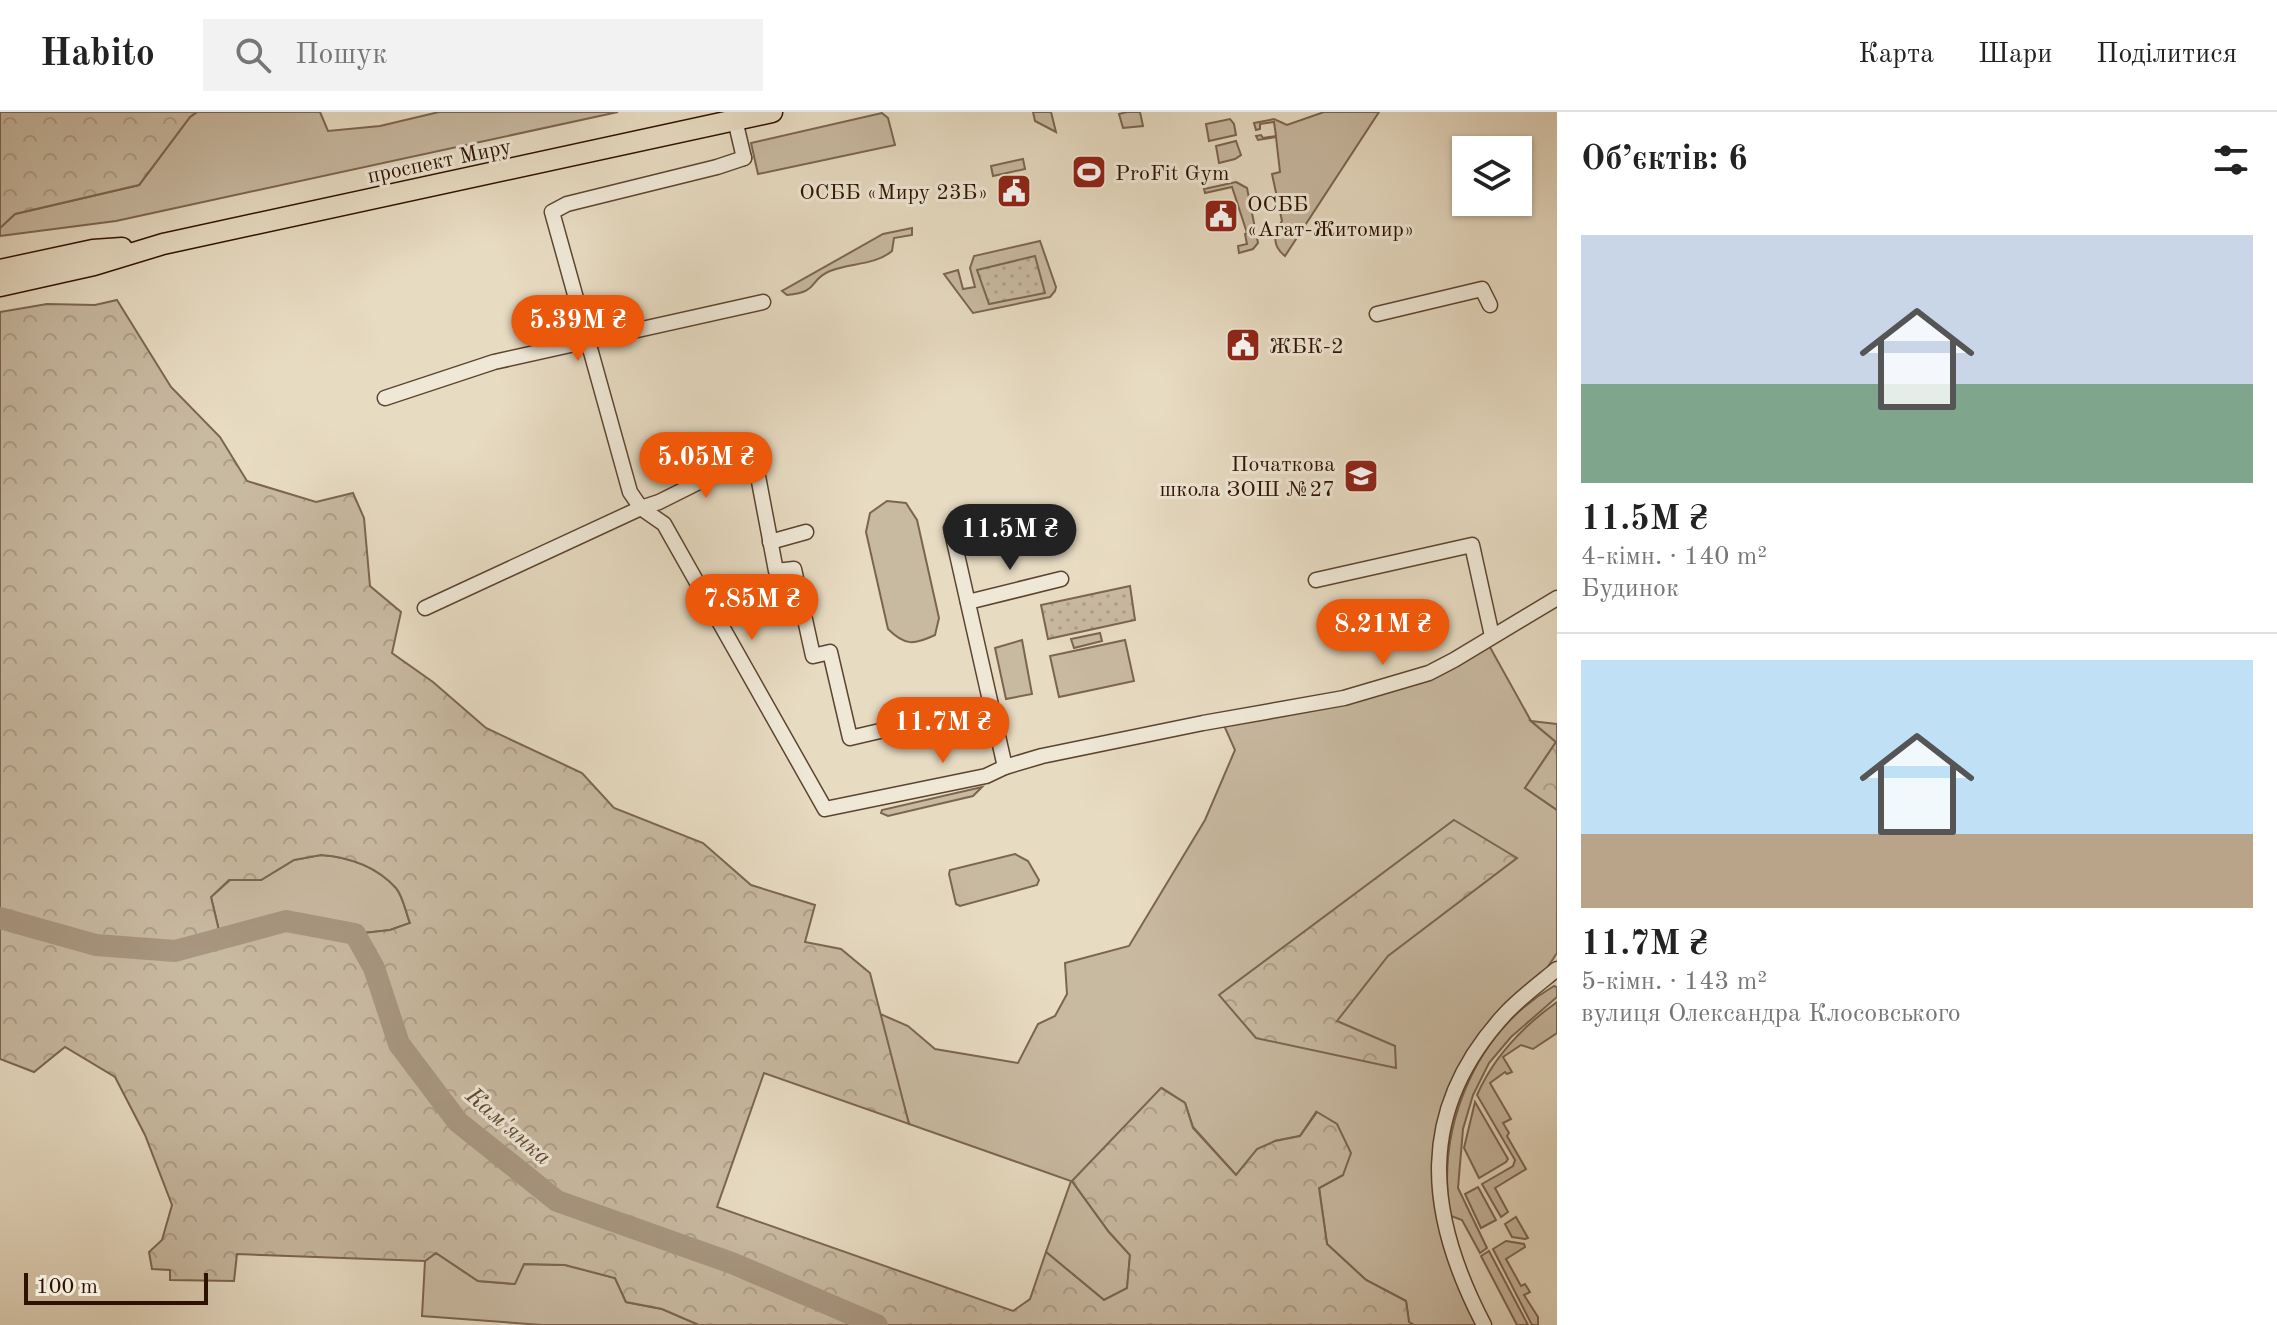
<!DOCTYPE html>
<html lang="uk">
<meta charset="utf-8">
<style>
body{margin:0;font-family:"Old Standard TT",serif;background:#f2f2f2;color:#222;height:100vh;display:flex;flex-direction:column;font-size:30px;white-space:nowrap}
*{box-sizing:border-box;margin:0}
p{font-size:26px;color:#767676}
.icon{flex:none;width:44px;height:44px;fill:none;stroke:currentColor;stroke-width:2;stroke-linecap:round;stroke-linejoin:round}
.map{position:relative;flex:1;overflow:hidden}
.side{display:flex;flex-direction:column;background:#fff;width:720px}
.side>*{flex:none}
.fabs{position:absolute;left:1452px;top:24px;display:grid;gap:16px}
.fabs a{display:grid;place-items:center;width:80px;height:80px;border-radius:0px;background:#fff;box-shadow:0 2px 6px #0004;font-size:40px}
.scale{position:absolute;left:24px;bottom:20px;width:184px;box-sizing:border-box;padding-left:8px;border:4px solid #2f1100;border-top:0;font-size:22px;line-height:28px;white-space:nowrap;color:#2f1100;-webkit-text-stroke:6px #efe8d7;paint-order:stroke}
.price{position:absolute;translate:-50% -68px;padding:0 18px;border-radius:28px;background:#ea580c;color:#fff;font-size:26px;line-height:52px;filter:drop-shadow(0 2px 4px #0008)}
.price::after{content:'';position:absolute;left:50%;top:48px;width:24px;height:18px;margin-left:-12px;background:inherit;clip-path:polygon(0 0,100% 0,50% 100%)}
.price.selected{background:#222;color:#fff}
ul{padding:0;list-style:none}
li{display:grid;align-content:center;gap:16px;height:424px;padding:0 24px}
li+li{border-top:2px solid #e0e0e0}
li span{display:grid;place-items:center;height:248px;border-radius:0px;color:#555}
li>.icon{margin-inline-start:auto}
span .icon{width:144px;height:144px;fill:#fffc;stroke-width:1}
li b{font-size:34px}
h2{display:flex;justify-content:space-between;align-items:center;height:96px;padding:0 24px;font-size:34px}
header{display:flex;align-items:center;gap:48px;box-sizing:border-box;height:112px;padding:0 40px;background:#fff;border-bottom:2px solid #e0e0e0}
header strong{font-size:38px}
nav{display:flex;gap:44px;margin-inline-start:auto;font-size:28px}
.search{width:560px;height:72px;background:#f2f2f2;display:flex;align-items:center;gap:20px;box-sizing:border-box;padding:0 28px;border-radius:0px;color:#767676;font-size:30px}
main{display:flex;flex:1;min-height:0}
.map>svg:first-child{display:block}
.green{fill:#c8b9a1;stroke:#7c6550;stroke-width:2}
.forest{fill:url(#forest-crowns);stroke:#7c6550;stroke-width:2;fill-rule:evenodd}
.park{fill:url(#park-dots);stroke:#7c6550;stroke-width:2}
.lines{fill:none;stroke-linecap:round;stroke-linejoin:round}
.river{stroke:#a89680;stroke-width:22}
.minor-casing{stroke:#5d4430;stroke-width:17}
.primary-casing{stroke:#2f1100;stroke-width:23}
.minor{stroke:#efe8d7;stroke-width:14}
.primary{stroke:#e7dbc2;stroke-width:20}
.labels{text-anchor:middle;stroke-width:6;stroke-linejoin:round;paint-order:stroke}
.street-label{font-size:22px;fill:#2f1100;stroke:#efe8d7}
.poi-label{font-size:22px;fill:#2f1100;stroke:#efe8d7;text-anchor:start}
.water-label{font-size:24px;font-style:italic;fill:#5f4633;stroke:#efe8d7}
</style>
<header>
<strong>Habito</strong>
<div class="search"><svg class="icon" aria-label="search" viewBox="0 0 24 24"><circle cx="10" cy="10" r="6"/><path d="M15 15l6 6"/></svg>Пошук</div>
<nav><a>Карта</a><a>Шари</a><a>Поділитися</a></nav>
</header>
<main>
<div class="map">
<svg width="1557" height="1213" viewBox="0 0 1557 1213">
<defs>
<pattern id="forest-crowns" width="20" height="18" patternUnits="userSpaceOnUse" patternTransform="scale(2)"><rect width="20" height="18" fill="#c8b9a1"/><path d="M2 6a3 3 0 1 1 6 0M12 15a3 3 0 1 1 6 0" fill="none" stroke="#ac9e89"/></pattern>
<pattern id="park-dots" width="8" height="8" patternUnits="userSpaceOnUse" patternTransform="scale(2)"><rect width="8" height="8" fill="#c8b9a1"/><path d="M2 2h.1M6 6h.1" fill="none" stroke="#ac9e89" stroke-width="1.8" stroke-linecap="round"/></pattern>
</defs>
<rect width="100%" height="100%" fill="#e7dbc2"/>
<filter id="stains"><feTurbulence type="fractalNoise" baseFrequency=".0025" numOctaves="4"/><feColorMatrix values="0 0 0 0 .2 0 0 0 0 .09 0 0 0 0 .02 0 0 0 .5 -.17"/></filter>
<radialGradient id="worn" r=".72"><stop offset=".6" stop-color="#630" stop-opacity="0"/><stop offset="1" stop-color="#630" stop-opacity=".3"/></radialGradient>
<!-- green -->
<g class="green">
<path d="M197,0H320L328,19L380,14L439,0H618L116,109L0,124V116L15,102L139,73L190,5Z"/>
<path d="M1033,0H1051L1056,20L1035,9Z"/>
<path d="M1127,0H1140L1143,14L1123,16L1119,2Z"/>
<path d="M1324,0H1379L1285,144C1272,134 1273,121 1282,109L1272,62L1280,60L1276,25L1258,28L1256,24L1261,23L1263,26L1276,24L1274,10L1260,12V17L1256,18L1254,11L1274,7L1287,13Z"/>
<path d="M882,1L888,6L895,33L758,62L751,31Z"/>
<path d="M1230,7L1234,12L1236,23L1209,29L1206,12Z"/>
<path d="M1236,29L1241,43L1235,47L1219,51L1216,34Z"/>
<path d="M1023,47L1025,57L993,64L991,54Z"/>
<path d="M1236,70L1247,76L1258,131L1253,137L1239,141L1238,134L1247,132L1245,122L1247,121L1232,75L1205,81L1204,77Z"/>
<path d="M912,116V123L894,126L892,139C876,153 849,151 830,159C808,168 820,180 787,183L782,179L883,122Z"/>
<path d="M1040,129L1056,175L1055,179L1050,185L973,201L944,162L958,158L963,177L975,175L970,156L974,144Z"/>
<path d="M887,389L906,391L917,408L939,506L935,523C914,533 905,534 888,517L866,420L870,401Z"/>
<path d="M1100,521L1102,529L1074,536L1071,527Z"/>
<path d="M1022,528L1032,582L1006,587L995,536Z"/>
<path d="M1125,528L1134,569L1059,585L1050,544Z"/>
<path d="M1486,528L1531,609L1556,630L1525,676L1557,698V841L1531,880L1509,898L1455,980L1440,1080L1484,1213H1414L1409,1210L1406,1189L1366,1168L1327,1132L1319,1076L1343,1063L1316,1000L1300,1024L1275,1029L1236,1063L1193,1015L1185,991L1162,976L1072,1069L1109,1120L1130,1143L1127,1177L1104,1188L1046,1140L1071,1069L909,1012L878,901L908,914L935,937L1018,951L1038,912L1055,904L1067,882L1065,851L1129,834L1205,708L1235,638L1222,609L1429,561Z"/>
<path d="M982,675L973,684L888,704L881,701L882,698Z"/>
<path d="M1015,742L1028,749L1039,768L1037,773L960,794L956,792L949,762L950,758Z"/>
<path d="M321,743C348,745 376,754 396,776C403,784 406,801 410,811L390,818L355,822L286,809L221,827L211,785L230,768H261L294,748Z"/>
<path d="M1554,874L1557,875V885L1511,925L1489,951L1473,983L1463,1017L1458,1076L1487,1136L1480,1141L1462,1108L1451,1104L1449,1097C1438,1010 1477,919 1554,874Z"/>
<path d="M1557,890V921L1533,937L1521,933L1503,945L1512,960L1507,962L1505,960L1490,971L1511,1007L1503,1011L1509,1021L1507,1024L1526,1057L1495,1076L1508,1100L1501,1105L1482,1072L1513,1054L1515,1048L1477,983C1494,944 1522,915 1557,890Z"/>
<path d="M1475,990L1508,1047L1506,1050L1479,1066L1464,1036Z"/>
<path d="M1478,1075L1496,1108L1481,1116L1465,1082Z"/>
<path d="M1516,1105L1528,1126L1525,1127L1512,1125L1505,1112Z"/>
<path d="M1506,1129L1524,1132L1525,1135L1506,1147L1521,1174L1525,1172L1530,1180L1524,1183L1538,1205V1213H1532L1493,1137Z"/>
<path d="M1489,1139L1528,1213H1517L1481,1144Z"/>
<path d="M436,1141L478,1169L514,1172L524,1152L565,1153L615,1166L626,1190L662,1197L699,1213H542L422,1204L425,1149Z"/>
</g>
<!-- forest -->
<g class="forest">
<path d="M0,0H197L190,5L139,73L15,102L0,116Z"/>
<path d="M117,188L171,275L220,325L247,369L316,390L353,381L364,406L370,474L401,500L392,541L433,570L486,616L582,661L614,696L703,731L751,773L815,793L805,830L841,837L870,861L909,1012L764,961L717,1095L1013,1199L1030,1187L1046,1140L1104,1188L1127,1176L1130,1143L1109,1120L1072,1069L1161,976L1185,991L1193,1016L1236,1063L1257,1037L1275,1029L1300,1024L1317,1000L1337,1012L1351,1041L1343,1063L1319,1076L1327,1132L1366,1168L1406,1189L1409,1210L1414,1213H699L662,1197L626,1190L615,1166L565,1153L524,1152L515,1172L478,1169L436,1141L425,1149L237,1142L234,1169L170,1168V1158L152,1157L149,1140L162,1128L172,1093L145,1023L115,965L65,935L34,960L0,947V200L47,192L95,193ZM321,743C348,745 376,754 396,776C403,784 406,801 410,811L390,818L355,822L286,809L221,827L211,785L229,768H261L294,748Z"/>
<path d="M1531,609L1557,612V698L1525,676L1556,630Z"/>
<path d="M1454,708L1517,746L1388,844L1337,909L1395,934L1396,956L1256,926L1219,883Z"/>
</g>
<!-- park -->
<g class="park">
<path d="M1035,144L1045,181L989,192L977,158Z"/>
<path d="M1130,474L1135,508L1048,527L1041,493Z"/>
</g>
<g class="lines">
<!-- river -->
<path class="river" d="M0,806L96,833L175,839L286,809L355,822L374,856L399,932L458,1010L557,1089L732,1151L877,1213"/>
<!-- minor casing -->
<g class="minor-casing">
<g id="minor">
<path d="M735,8L744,46"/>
<path d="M744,46L717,55L567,92L552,100L630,380L641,396L664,412L825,697L986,664L1005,655L1042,644L1203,611L1344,586L1429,561L1454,548L1557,486"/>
<path d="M1377,202L1482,177L1490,193"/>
<path d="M385,286L494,250L763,190"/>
<path d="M951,416L991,593"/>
<path d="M770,430L806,420"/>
<path d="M1316,468L1472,433L1492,524"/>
<path d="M968,490L1061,467"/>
<path d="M425,496L641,396L659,390L701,369L753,338L776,459L794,457L813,544L830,540L850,626L991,593L1005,655"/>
<path d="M1484,1213C1426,1102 1415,999 1506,901C1521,885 1540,871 1557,857"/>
</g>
</g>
<!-- primary casing -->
<g class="primary-casing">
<g id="primary">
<path d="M0,158L93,138L122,136"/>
<path d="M0,174L94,153L163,132L772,0"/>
</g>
</g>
<!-- minor -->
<use href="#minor" class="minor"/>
<!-- primary -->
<use href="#primary" class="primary"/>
</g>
<!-- icons -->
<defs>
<g id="stadium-square" transform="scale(1.8)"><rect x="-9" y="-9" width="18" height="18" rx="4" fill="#8f2418" stroke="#efe8d7"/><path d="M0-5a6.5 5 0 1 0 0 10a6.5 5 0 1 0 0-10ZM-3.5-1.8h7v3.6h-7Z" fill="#fff"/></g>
<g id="civic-square" transform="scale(1.8)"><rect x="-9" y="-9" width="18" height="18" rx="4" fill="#8f2418" stroke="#efe8d7"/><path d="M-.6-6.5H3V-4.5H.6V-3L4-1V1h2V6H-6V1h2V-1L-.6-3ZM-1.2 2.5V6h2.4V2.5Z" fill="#fff"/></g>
<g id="school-square" transform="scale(1.8)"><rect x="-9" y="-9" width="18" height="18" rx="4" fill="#8f2418" stroke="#efe8d7"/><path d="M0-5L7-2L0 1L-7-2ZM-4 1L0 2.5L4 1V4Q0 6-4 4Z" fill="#fff"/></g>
</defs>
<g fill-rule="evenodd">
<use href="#stadium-square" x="1089" y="60"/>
<use href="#civic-square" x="1014" y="79"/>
<use href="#civic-square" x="1221" y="104"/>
<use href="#civic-square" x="1243" y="233"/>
<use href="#school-square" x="1361" y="364"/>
</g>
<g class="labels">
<!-- street labels -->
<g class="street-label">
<text transform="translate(439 48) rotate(-12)" y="8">проспект Миру</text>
</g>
<!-- poi labels -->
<g class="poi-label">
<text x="1115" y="68">ProFit Gym</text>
<text x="988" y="87" text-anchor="end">ОСББ «Миру 23Б»</text>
<text x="1247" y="99">ОСББ<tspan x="1247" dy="25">«Агат-Житомир»</tspan></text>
<text x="1269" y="241">ЖБК-2</text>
<text x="1335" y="359" text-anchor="end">Початкова<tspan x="1335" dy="25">школа ЗОШ №27</tspan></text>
</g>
<!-- water labels -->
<g class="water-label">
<text transform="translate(509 1014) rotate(41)" y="8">Кам'янка</text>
</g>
</g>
<rect width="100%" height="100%" filter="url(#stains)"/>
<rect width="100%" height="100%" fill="url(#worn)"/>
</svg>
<div class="fabs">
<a><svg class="icon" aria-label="layers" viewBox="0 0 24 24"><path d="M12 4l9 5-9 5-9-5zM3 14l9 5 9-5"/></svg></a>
</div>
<div class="scale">100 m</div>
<b class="price" style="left:578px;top:251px">5.39M ₴</b>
<b class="price" style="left:706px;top:388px">5.05M ₴</b>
<b class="price selected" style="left:1010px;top:460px">11.5M ₴</b>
<b class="price" style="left:752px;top:530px">7.85M ₴</b>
<b class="price" style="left:1383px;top:555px">8.21M ₴</b>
<b class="price" style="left:943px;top:653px">11.7M ₴</b>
</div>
<section class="side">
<h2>Об’єктів: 6<svg class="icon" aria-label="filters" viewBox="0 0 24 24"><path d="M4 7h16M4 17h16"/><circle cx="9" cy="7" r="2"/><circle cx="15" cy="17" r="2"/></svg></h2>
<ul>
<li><span style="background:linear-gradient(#c9d6e8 60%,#7fa58c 0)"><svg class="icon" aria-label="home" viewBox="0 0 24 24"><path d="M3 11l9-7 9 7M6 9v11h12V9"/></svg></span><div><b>11.5M ₴</b><p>4-кімн. · 140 m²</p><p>Будинок</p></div></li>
<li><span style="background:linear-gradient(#bfe0f5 70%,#b9a48a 0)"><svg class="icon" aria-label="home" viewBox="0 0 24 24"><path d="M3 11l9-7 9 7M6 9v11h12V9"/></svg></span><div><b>11.7M ₴</b><p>5-кімн. · 143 m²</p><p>вулиця Олександра Клосовського</p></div></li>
</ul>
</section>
</main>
